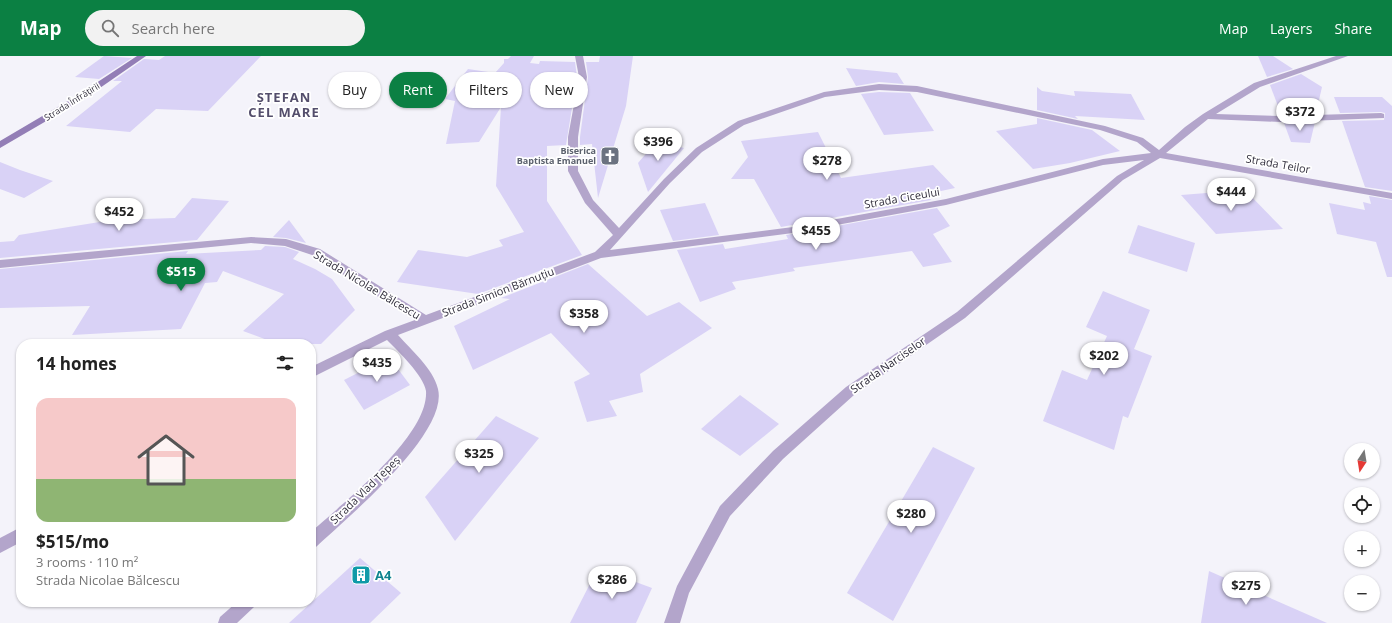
<!DOCTYPE html>
<meta charset="utf-8">
<style>
body{margin:0;font-family:"Open Sans",sans-serif;background:#f2f2f2;color:#222;height:100vh;display:flex;flex-direction:column;font-size:15px;white-space:nowrap}
*{box-sizing:border-box;margin:0}
p{font-size:13px;color:#767676}
.icon{flex:none;width:22px;height:22px;fill:none;stroke:currentColor;stroke-width:2;stroke-linecap:round;stroke-linejoin:round}
.map{position:relative;flex:1;overflow:hidden}
.details{position:absolute;left:16px;top:283px;width:300px;height:268px;display:flex;flex-direction:column;background:#fff;border-radius:16px;box-shadow:0 1px 3px #0004}
.details>*{flex:none}
.guide{position:absolute;left:328px;top:16px;width:380px;height:36px;display:flex;gap:8px}
.needle{width:26px;rotate:192deg}
.buttons{position:absolute;left:1344px;top:387px;display:grid;gap:8px}
.buttons a{display:grid;place-items:center;width:36px;height:36px;border-radius:50%;background:#fff;box-shadow:0 1px 3px #0004;font-size:20px}
.price{position:absolute;translate:-50% -34px;padding:0 9px;border-radius:14px;background:#fff;color:#222;font-size:13px;line-height:26px;filter:drop-shadow(0 1px 2px #0008)}
.price::after{content:'';position:absolute;left:50%;top:24px;width:12px;height:9px;margin-left:-6px;background:inherit;clip-path:polygon(0 0,100% 0,50% 100%)}
.price.current{background:#0b8043;color:#fff}
ul{padding:0;list-style:none}
li{display:grid;align-content:center;gap:8px;height:212px;padding:0 20px}
li span{display:grid;place-items:center;height:124px;border-radius:12px;color:#555}
li>.icon{margin-inline-start:auto}
span .icon{width:72px;height:72px;fill:#fffc;stroke-width:1}
li b{font-size:17px}
h2{display:flex;justify-content:space-between;align-items:center;height:48px;padding:0 20px;font-size:17px}
.pill{padding:0 14px;border-radius:18px;background:#fff;box-shadow:0 1px 3px #0004;font-size:14px;line-height:36px}
.pill.current{background:#0b8043;color:#fff}
header{display:flex;align-items:center;gap:24px;box-sizing:border-box;height:56px;padding:0 20px;background:#0b8043;color:#fff}
header strong{font-size:19px}
nav{display:flex;gap:22px;margin-inline-start:auto;font-size:14px}
.search{width:280px;height:36px;background:#f2f2f2;display:flex;align-items:center;gap:10px;box-sizing:border-box;padding:0 14px;border-radius:22px;color:#767676;font-size:15px}
.map>svg:first-child{display:block}
.building{fill:#d9d2f6}
.lines{fill:none;stroke-linecap:round;stroke-linejoin:round}
.street{fill:#b3a5cb;fill-rule:evenodd}
.secondary{fill:#937eb6;fill-rule:evenodd}
.labels{text-anchor:middle;stroke-width:3.5;stroke-linejoin:round;paint-order:stroke}
.far-street-label{font-size:9px;fill:#322f3d;stroke:#fff}
.far-worship-label{font-size:9px;font-weight:bold;fill:#5b616d;stroke:#fff;text-anchor:end}
.street-label{font-size:11px;fill:#322f3d;stroke:#fff}
.far-district-label{font-size:13px;font-weight:bold;letter-spacing:1px;fill:#544e6c;stroke:#fff}
.near-culture-label{font-size:13px;font-weight:bold;fill:#0d838f;stroke:#fff;text-anchor:start}
</style>
<header>
<strong>Map</strong>
<div class="search"><svg class="icon" aria-label="search" viewBox="0 0 24 24"><circle cx="10" cy="10" r="6"/><path d="M15 15l6 6"/></svg>Search here</div>
<nav><a>Map</a><a>Layers</a><a>Share</a></nav>
</header>
<div class="map">
<svg width="1392" height="567" viewBox="0 0 1392 567">
<rect width="100%" height="100%" fill="#f4f3fa"/>
<!-- building -->
<g class="building">
<path d="M104,0L132,2L99,23L75,21Z"/>
<path d="M165,0H261L208,55L156,53L130,76L66,70L122,25H113L144,3L159,4Z"/>
<path d="M511,0H534L530,7L539,8L540,5L575,6L577,21L566,89L547,90V145L582,199L478,238L397,226L418,194L467,201L503,190L499,184L524,176L496,130L501,51L479,86L446,88L455,45L445,43L468,13L495,17L504,7V3H508Z"/>
<path d="M600,0H633L626,50L598,142L592,88L580,89V81L588,21L586,6H599Z"/>
<path d="M1258,0H1273L1293,13L1267,21Z"/>
<path d="M846,12L897,17L904,28L879,26L856,30Z"/>
<path d="M1301,18L1322,31L1316,57L1281,58L1270,29Z"/>
<path d="M1037,31L1042,35L1075,40L1074,35L1131,38L1145,64L1075,60L1078,63L1037,54Z"/>
<path d="M879,36L910,37L934,75L884,79L861,38Z"/>
<path d="M1334,41H1382L1392,50V135L1365,131L1342,65L1384,64L1385,57L1381,56L1340,57Z"/>
<path d="M1037,62L1092,74L1120,95L1070,107L1033,113L996,75L1037,68Z"/>
<path d="M1315,66L1310,87L1291,86L1284,67Z"/>
<path d="M818,76L841,122L933,109L955,132L927,138L931,144L781,171L754,123H731L748,101L741,85Z"/>
<path d="M657,85L684,92L648,136L638,107Z"/>
<path d="M0,106L20,114L53,125L24,142L0,133Z"/>
<path d="M1245,134L1283,173L1216,178L1181,139Z"/>
<path d="M1369,140L1392,144V221H1387L1376,186L1337,178L1329,147L1365,154L1363,146L1371,148Z"/>
<path d="M192,142L229,145L197,184L0,202V186L14,185L19,179L112,164L175,162Z"/>
<path d="M705,147L719,179L673,185L660,154Z"/>
<path d="M937,152L950,170L933,178L952,206L923,211L912,195L793,212L795,215L732,226L736,233L700,246L677,194L723,188L725,193L788,183L786,179Z"/>
<path d="M289,164L306,187L286,182L273,181Z"/>
<path d="M1138,169L1195,187L1187,216L1128,197Z"/>
<path d="M265,190L285,191L299,196L293,203L315,213L332,223L355,254L321,288H278L243,275L284,238L223,215L217,226L205,227L181,273L72,279L90,250L0,252V213L188,195L186,198L261,194Z"/>
<path d="M588,208L647,260L679,246L712,272L640,318L643,336L609,345L617,360L587,366L574,326L590,318L551,277L473,314L454,270L510,243L501,242Z"/>
<path d="M1103,235L1150,254L1134,293L1152,300L1128,362L1123,360L1114,394L1043,365L1062,314L1087,324L1107,280L1086,271Z"/>
<path d="M389,301L410,329L364,354L344,324Z"/>
<path d="M740,339L779,368L740,400L701,373Z"/>
<path d="M496,360L539,382L455,485L425,441Z"/>
<path d="M933,391L975,412L893,565L847,537Z"/>
<path d="M360,502L401,537L370,567H289Z"/>
<path d="M598,512L652,532L636,567H570Z"/>
<path d="M1209,515L1327,567H1201Z"/>
</g>
<g class="lines">
<!-- street -->
<g class="street">
<path d="M575,0H583L587,21L578,81V115L593,144L619,172L664,123L696,92L738,65L824,36L879,28L917,30L1105,70L1143,82L1159,94L1185,71L1203,58L1254,27L1336,0H1348L1260,31L1216,58L1281,60L1381,57L1384,58V62L1281,66L1208,63L1166,97L1392,137V143L1160,102L1123,124L965,262L854,339L783,403L730,460L689,537L680,567H664L677,530L720,450L773,395L846,331L957,256L1117,120L1144,104L1103,109L946,149L793,177L601,202L398,279C411,294 433,312 438,333C449,377 346,463 316,491L311,493V476C342,448 429,380 426,335C424,320 398,295 387,284L311,322V311L385,275L415,264L312,199L285,190L251,187L0,212V204L251,181L286,183L320,193L426,259L595,196L613,179L585,147L568,115V81L579,21ZM879,34L917,36L1100,74L1137,86L1151,97L1103,103L946,143L793,171L610,194L670,127L702,96L744,69L825,41Z"/>
<path d="M21,471V486L0,497V482Z"/>
<path d="M237,546H256L254,551L237,567H218L220,561Z"/>
</g>
<!-- secondary -->
<path class="secondary" d="M137,0H146L84,43L0,92V85L78,39Z"/>
</g>
<!-- icons -->
<defs>
<g id="church-square" transform="scale(1)"><rect x="-9" y="-9" width="18" height="18" rx="4" fill="#6b7280" stroke="#fff"/><path d="M-1.2-6h2.4v3.5h3.3v2.4h-3.3V6h-2.4V-.1h-3.3v-2.4h3.3Z" fill="#fff"/></g>
<g id="building-square" transform="scale(1)"><rect x="-9" y="-9" width="18" height="18" rx="4" fill="#0f9aa8" stroke="#fff"/><path d="M-4-6H4V6H1V3H-1V6H-4ZM-2.5-4.3h1.7v1.8h-1.7ZM.8-4.3h1.7v1.8H.8ZM-2.5-1h1.7V.8h-1.7ZM.8-1h1.7V.8H.8Z" fill="#fff"/></g>
</defs>
<g fill-rule="evenodd">
<use href="#church-square" x="610" y="100"/>
<use href="#building-square" x="361" y="519"/>
</g>
<g class="labels">
<!-- far-street labels -->
<g class="far-street-label">
<text transform="translate(72 46) rotate(-32)" y="3">Strada Înfrățirii</text>
</g>
<!-- far-worship labels -->
<g class="far-worship-label">
<text x="596" y="98">Biserica<tspan x="596" dy="10">Baptista Emanuel</tspan></text>
</g>
<!-- street labels -->
<g class="street-label">
<text transform="translate(1278 108) rotate(10)" y="4">Strada Teilor</text>
<text transform="translate(902 142) rotate(-10)" y="4">Strada Ciceului</text>
<text transform="translate(367 229) rotate(31)" y="4">Strada Nicolae Bălcescu</text>
<text transform="translate(498 236) rotate(-21)" y="4">Strada Simion Bărnuțiu</text>
<text transform="translate(888 309) rotate(-35)" y="4">Strada Narciselor</text>
<text transform="translate(365 434) rotate(-44)" y="4">Strada Vlad Țepeș</text>
</g>
<!-- far-district labels -->
<g class="far-district-label">
<text x="284" y="46">ȘTEFAN<tspan x="284" dy="15">CEL MARE</tspan></text>
</g>
<!-- near-culture labels -->
<g class="near-culture-label">
<text x="375" y="524">A4</text>
</g>
</g>
</svg>
<div class="buttons">
<a><svg class="needle" viewBox="-14 -14 28 28"><path d="M0-13l5 13h-10z" fill="#e53935"/><path d="M0 13l5-13h-10z" fill="#767676"/></svg></a>
<a><svg class="icon" aria-label="locate" viewBox="0 0 24 24"><circle cx="12" cy="12" r="6"/><path d="M12 2v4M12 18v4M2 12h4M18 12h4"/></svg></a>
<a>+</a>
<a>−</a>
</div>
<b class="price" style="left:1300px;top:76px">$372</b>
<b class="price" style="left:658px;top:106px">$396</b>
<b class="price" style="left:827px;top:125px">$278</b>
<b class="price" style="left:1231px;top:156px">$444</b>
<b class="price" style="left:119px;top:176px">$452</b>
<b class="price" style="left:816px;top:195px">$455</b>
<b class="price current" style="left:181px;top:236px">$515</b>
<b class="price" style="left:584px;top:278px">$358</b>
<b class="price" style="left:1104px;top:320px">$202</b>
<b class="price" style="left:377px;top:327px">$435</b>
<b class="price" style="left:479px;top:418px">$325</b>
<b class="price" style="left:911px;top:478px">$280</b>
<b class="price" style="left:612px;top:544px">$286</b>
<b class="price" style="left:1246px;top:550px">$275</b>
<div class="guide">
<a class="pill">Buy</a>
<a class="pill current">Rent</a>
<a class="pill">Filters</a>
<a class="pill">New</a>
</div>
<section class="details">
<h2>14 homes<svg class="icon" aria-label="filters" viewBox="0 0 24 24"><path d="M4 7h16M4 17h16"/><circle cx="9" cy="7" r="2"/><circle cx="15" cy="17" r="2"/></svg></h2>
<ul>
<li><span style="background:linear-gradient(#f6c9c9 65%,#8fb573 0)"><svg class="icon" aria-label="home" viewBox="0 0 24 24"><path d="M3 11l9-7 9 7M6 9v11h12V9"/></svg></span><div><b>$515/mo</b><p>3 rooms · 110 m²</p><p>Strada Nicolae Bălcescu</p></div></li>
</ul>
</section>
</div>
